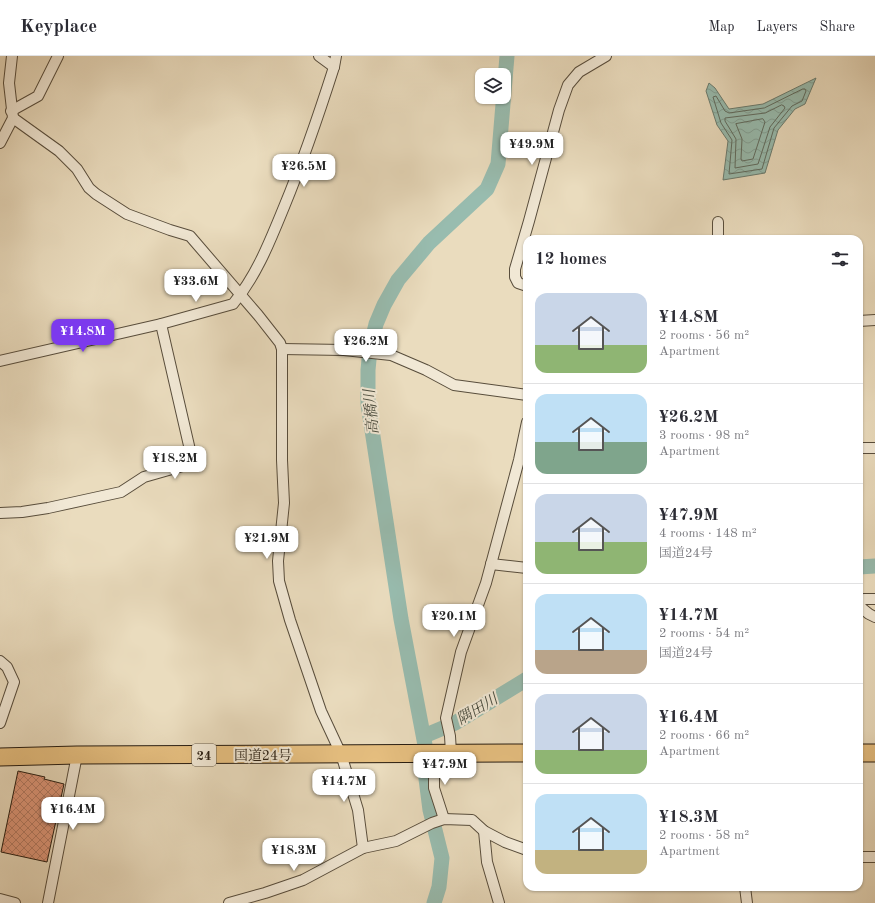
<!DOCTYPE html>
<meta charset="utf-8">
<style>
body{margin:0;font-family:"Old Standard TT","Noto Serif JP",serif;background:#f7f7f7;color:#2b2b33;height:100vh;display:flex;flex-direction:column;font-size:15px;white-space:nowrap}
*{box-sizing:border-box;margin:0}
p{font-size:13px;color:#7c7c81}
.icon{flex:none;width:22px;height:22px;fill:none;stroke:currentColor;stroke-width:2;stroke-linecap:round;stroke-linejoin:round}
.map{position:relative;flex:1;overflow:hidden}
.side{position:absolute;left:523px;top:179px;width:340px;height:656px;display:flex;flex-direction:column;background:#fff;border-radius:12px;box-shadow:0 1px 3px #0004}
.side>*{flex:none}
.controls{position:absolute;left:475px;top:12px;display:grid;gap:8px}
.controls a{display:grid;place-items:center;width:36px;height:36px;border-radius:8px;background:#fff;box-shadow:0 1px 3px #0004;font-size:20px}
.price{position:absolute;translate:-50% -34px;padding:0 9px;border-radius:8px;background:#fff;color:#222;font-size:13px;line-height:26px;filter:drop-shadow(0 1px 2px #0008)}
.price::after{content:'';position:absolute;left:50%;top:24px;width:12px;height:9px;margin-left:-6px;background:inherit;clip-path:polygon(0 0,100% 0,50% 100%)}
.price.on{background:#7c3aed;color:#fff}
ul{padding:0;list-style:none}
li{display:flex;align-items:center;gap:12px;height:100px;padding:0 12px}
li+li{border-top:1px solid #e1e1e2}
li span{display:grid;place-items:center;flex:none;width:112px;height:80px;border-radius:12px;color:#555}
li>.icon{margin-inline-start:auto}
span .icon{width:48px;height:48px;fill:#fffc;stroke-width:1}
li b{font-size:17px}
h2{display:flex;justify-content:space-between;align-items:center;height:48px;padding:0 12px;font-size:17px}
header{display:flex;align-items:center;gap:24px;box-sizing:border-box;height:56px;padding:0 20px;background:#fff;border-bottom:1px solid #e1e1e2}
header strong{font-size:19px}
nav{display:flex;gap:22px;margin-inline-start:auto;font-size:14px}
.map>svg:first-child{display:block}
.water{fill:url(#water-waves);stroke:#6b7c70}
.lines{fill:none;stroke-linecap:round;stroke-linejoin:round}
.shore{stroke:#606c60;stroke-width:1}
.river{stroke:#98bcaf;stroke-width:15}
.building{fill:url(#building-cross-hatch);stroke:#281d11}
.minor-casing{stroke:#584d3c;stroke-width:12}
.trunk-casing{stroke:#281d11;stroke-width:19}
.minor{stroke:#f1e8d5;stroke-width:10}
.trunk{stroke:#e5be7f;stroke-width:17}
.labels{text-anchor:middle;stroke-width:4;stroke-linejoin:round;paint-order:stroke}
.shield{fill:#f1e8d5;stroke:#645a4c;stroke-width:1}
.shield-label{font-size:13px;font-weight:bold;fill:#281d11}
.street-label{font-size:14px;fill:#281d11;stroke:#f1e8d5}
.water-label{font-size:15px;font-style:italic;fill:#4a4d40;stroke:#f1e8d5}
</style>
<header>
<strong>Keyplace</strong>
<nav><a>Map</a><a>Layers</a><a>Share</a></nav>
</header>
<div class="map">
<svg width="875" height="847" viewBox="0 0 875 847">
<defs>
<pattern id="water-waves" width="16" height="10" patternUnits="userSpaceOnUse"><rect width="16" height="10" fill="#98bcaf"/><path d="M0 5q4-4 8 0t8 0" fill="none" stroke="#83a196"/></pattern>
<pattern id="building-cross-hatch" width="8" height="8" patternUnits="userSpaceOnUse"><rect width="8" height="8" fill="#de977a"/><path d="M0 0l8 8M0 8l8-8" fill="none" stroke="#b47b63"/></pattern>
</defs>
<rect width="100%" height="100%" fill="#eadcbe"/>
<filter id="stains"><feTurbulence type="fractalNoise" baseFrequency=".005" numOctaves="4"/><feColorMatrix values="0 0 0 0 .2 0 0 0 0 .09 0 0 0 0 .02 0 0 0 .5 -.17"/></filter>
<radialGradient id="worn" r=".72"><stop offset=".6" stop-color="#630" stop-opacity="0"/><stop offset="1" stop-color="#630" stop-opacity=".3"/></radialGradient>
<!-- water -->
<path class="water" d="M816,22L805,48L795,53L778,74L765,117L723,124L728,85L717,69L706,35L709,27L715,32L729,53L763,48Z"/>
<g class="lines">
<!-- shore -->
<g class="shore">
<path d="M803,33H805L806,35L802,45L792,50L774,72L762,113L729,118L732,84L721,67L713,41L716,40L725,55L729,57L764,52Z"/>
<path d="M782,49L784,50L785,52L770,71L758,108L735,112L736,83L725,65V62L765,57Z"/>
<path d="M763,63L765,66L753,103L742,105L741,103L742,83L736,68Z"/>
</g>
<!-- river -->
<g class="river">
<path d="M859,511L875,510"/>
<path d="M424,680L455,667L527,623"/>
<path d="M434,847L439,831L442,802L430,754L425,715V689L401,563L368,348V314L370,293L376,268L384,249L398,224L429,187L487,133L498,108L507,0"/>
</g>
</g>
<!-- building -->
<path class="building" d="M18,715L45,721L44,723L64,728L47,806L1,796Z"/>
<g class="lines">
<!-- minor casing -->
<g class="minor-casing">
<g id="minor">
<path d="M319,0L334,11"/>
<path d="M11,55L38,40L58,0"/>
<path d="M13,62L59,95L77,113L89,132L96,138L127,158L170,174L190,180L258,259L280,287L282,293V404L284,447L278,505L279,525L290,564L321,655L341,698L358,754L363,792"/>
<path d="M0,87L13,62L9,27L12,0"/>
<path d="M718,183V166"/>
<path d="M527,230L518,227L515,221V213L529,165L559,54L568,29L579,16L606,0"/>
<path d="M859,265L875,264"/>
<path d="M282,293L344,294L391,299L426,314L454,329L527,339"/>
<path d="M0,305L161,268L233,248C257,219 270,185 284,151C303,105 319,58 334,11L336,0"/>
<path d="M859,392H875"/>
<path d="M0,457L22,456L48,452L121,436L144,421L193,407L161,268"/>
<path d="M491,508L527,512"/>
<path d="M859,547L864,543H875"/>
<path d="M859,550L869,558L875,561"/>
<path d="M0,605L7,611L14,626L0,667"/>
<path d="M451,697L450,680L446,662L461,596L486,527L519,404L527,366"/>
<path d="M435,698L434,712V732L444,763"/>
<path d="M484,775L487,806L499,847"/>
<path d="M859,801H875"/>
<path d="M745,831L747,847"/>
<path d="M0,843L15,847"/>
<path d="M48,847L77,699"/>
<path d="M229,847L265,837L303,824L363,792L396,785L432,767L444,763L472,764L484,775L505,786L527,794"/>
</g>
</g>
<!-- trunk casing -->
<g class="trunk-casing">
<g id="trunk">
<path d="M859,697H875"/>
<path d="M0,701L77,699L527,697"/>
</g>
</g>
<!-- minor -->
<use href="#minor" class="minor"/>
<!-- trunk -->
<use href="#trunk" class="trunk"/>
</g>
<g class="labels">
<!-- shield labels -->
<rect class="shield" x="192" y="688" width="24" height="22" rx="3"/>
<g class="shield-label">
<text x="204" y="704">24</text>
</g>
<!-- street labels -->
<g class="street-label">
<text x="263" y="704">国道24号</text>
</g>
<!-- water labels -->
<g class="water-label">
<text transform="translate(371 356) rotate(-95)" y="5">高橋川</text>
<text transform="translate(477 653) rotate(-31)" y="5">隅田川</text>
</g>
</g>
<rect width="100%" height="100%" filter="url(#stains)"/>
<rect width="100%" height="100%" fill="url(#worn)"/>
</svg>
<div class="controls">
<a><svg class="icon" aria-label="layers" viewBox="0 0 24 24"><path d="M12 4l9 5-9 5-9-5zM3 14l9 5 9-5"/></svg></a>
</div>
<b class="price" style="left:532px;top:110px">¥49.9M</b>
<b class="price" style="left:304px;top:132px">¥26.5M</b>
<b class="price" style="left:196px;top:247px">¥33.6M</b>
<b class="price on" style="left:83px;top:297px">¥14.8M</b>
<b class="price" style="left:366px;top:307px">¥26.2M</b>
<b class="price" style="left:175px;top:424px">¥18.2M</b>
<b class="price" style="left:267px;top:504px">¥21.9M</b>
<b class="price" style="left:454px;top:582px">¥20.1M</b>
<b class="price" style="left:445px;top:730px">¥47.9M</b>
<b class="price" style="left:344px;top:747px">¥14.7M</b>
<b class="price" style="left:73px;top:775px">¥16.4M</b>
<b class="price" style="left:294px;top:816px">¥18.3M</b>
<section class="side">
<h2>12 homes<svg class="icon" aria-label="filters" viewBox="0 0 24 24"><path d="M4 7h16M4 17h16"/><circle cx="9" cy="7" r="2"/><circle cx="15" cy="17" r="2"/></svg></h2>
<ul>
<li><span style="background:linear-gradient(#c9d6e8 65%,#8fb573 0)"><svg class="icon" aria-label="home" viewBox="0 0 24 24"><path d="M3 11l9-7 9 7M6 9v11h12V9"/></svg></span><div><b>¥14.8M</b><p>2 rooms · 56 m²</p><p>Apartment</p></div></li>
<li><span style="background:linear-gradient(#bfe0f5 60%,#7fa58c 0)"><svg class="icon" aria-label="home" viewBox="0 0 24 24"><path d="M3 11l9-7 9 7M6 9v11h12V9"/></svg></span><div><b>¥26.2M</b><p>3 rooms · 98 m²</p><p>Apartment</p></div></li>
<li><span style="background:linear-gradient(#c9d6e8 60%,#8fb573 0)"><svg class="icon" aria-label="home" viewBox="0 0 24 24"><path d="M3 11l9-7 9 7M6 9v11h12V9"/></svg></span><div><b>¥47.9M</b><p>4 rooms · 148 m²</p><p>国道24号</p></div></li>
<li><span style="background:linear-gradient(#bfe0f5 70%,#b9a48a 0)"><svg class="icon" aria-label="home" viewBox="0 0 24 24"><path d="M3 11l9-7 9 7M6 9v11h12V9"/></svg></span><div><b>¥14.7M</b><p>2 rooms · 54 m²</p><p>国道24号</p></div></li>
<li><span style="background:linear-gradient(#c9d6e8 70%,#8fb573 0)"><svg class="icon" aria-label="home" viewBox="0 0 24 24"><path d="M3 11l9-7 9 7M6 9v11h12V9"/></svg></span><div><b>¥16.4M</b><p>2 rooms · 66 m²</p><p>Apartment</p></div></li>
<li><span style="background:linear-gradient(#bfe0f5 70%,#c2b280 0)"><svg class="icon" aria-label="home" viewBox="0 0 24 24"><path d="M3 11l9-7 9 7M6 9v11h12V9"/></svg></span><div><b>¥18.3M</b><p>2 rooms · 58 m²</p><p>Apartment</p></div></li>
</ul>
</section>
</div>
